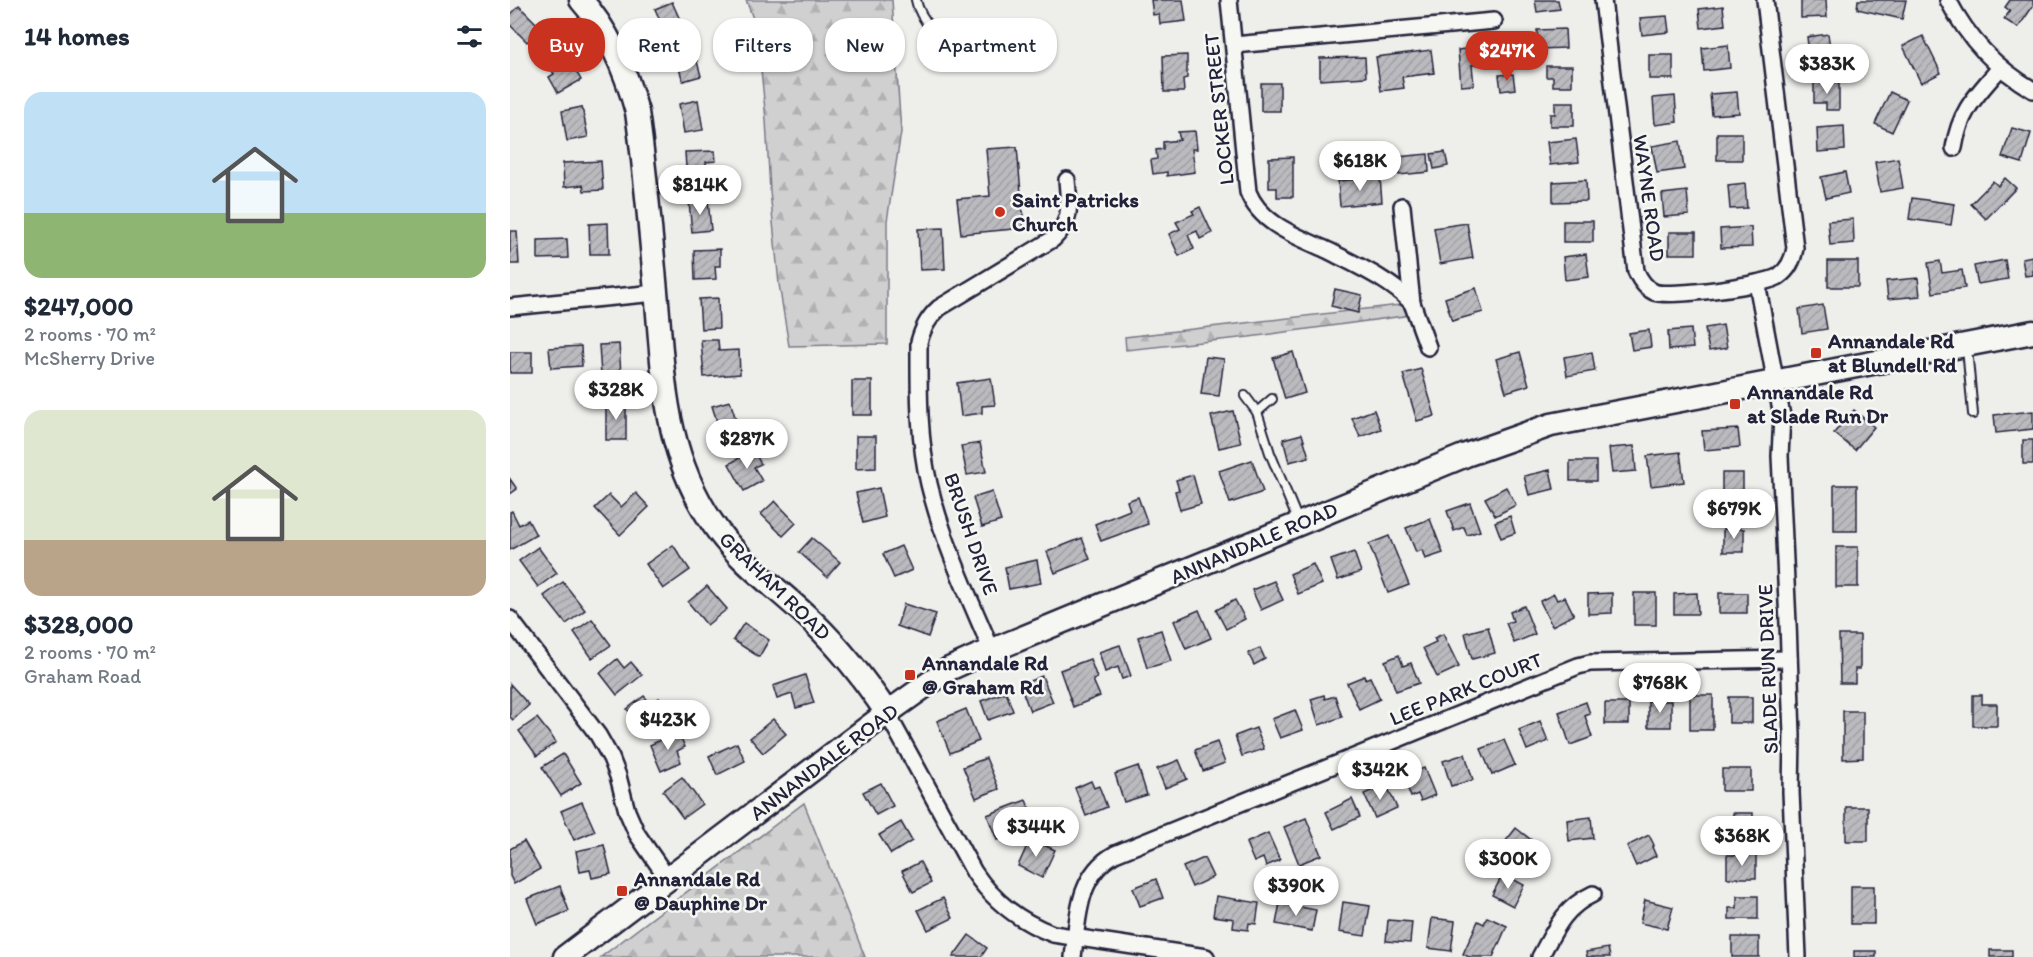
<!DOCTYPE html>
<meta charset="utf-8">
<style>
body{margin:0;font-family:Itim,sans-serif;background:#f6f6f7;color:#1f2937;height:100vh;display:flex;flex-direction:column;font-size:22px;white-space:nowrap}
*{box-sizing:border-box;margin:0}
p{font-size:20px;color:#747a83}
.icon{flex:none;width:33px;height:33px;fill:none;stroke:currentColor;stroke-width:2;stroke-linecap:round;stroke-linejoin:round}
.map{position:relative;flex:1;overflow:hidden}
.sheet{display:flex;flex-direction:column;background:#fff;width:510px}
.sheet>*{flex:none}
.hud{position:absolute;left:18px;top:18px;width:570px;height:54px;display:flex;gap:12px}
.price{position:absolute;translate:-50% -51px;padding:0 14px;border-radius:21px;background:#fff;color:#222;font-size:20px;line-height:39px;filter:drop-shadow(0 2px 3px #0008)}
.price::after{content:'';position:absolute;left:50%;top:36px;width:18px;height:14px;margin-left:-9px;background:inherit;clip-path:polygon(0 0,100% 0,50% 100%)}
.price.current{background:#c8321e;color:#fff}
ul{padding:0;list-style:none}
li{display:grid;align-content:center;gap:12px;height:318px;padding:0 24px}
li span{display:grid;place-items:center;height:186px;border-radius:18px;color:#555}
li>.icon{margin-inline-start:auto}
span .icon{width:108px;height:108px;fill:#fffc;stroke-width:1}
li b{font-size:26px}
h2{display:flex;justify-content:space-between;align-items:center;height:72px;padding:0 24px;font-size:26px}
.pill{padding:0 21px;border-radius:24px;background:#fff;box-shadow:0 2px 4px #0004;font-size:21px;line-height:54px}
.pill.current{background:#c8321e;color:#fff}
main{display:flex;flex:1;min-height:0}
.map>svg:first-child{display:block}
.forest{fill:url(#forest-firs);stroke:#797986;stroke-width:1.5}
.building{fill:url(#building-hatch);stroke:#22223b;stroke-width:1.5}
.lines{fill:none;stroke-linecap:round;stroke-linejoin:round}
.lane-casing{stroke:#22223b;stroke-width:12}
.street-casing{stroke:#22223b;stroke-width:20}
.secondary-casing{stroke:#22223b;stroke-width:27}
.lane{stroke:#f6f6f2;stroke-width:8}
.street{stroke:#f6f6f2;stroke-width:15}
.secondary{stroke:#f6f6f2;stroke-width:22}
.poi-dot{fill:#c8321e;stroke:#f6f6f2;stroke-width:2}
.labels{text-anchor:middle;stroke-width:5;stroke-linejoin:round;paint-order:stroke}
.street-label{font-size:21px;fill:#22223b;stroke:#f6f6f2}
.poi-label{font-size:21px;font-weight:bold;fill:#22223b;stroke:#f6f6f2;text-anchor:start}
</style>
<main>
<section class="sheet">
<h2>14 homes<svg class="icon" aria-label="filters" viewBox="0 0 24 24"><path d="M4 7h16M4 17h16"/><circle cx="9" cy="7" r="2"/><circle cx="15" cy="17" r="2"/></svg></h2>
<ul>
<li><span style="background:linear-gradient(#bfe0f5 65%,#8fb573 0)"><svg class="icon" aria-label="home" viewBox="0 0 24 24"><path d="M3 11l9-7 9 7M6 9v11h12V9"/></svg></span><div><b>$247,000</b><p>2 rooms · 70 m²</p><p>McSherry Drive</p></div></li>
<li><span style="background:linear-gradient(#dfe7d0 70%,#b9a48a 0)"><svg class="icon" aria-label="home" viewBox="0 0 24 24"><path d="M3 11l9-7 9 7M6 9v11h12V9"/></svg></span><div><b>$328,000</b><p>2 rooms · 70 m²</p><p>Graham Road</p></div></li>
</ul>
</section>
<div class="map">
<svg width="1523" height="957" viewBox="0 0 1523 957">
<defs>
<pattern id="forest-firs" width="22" height="20" patternUnits="userSpaceOnUse" patternTransform="scale(1.5)"><rect width="22" height="20" fill="#d0d0d1"/><path d="M5 1l3.5 6h-7zM16 11l3.5 6h-7z" fill="#b2b2b4"/></pattern>
<pattern id="building-hatch" width="6" height="6" patternUnits="userSpaceOnUse" patternTransform="scale(1.5)"><rect width="6" height="6" fill="#bbbbbf"/><path d="M-1 1l2-2M0 6l6-6M5 7l2-2" fill="none" stroke="#a0a0a5"/></pattern>
</defs>
<rect width="100%" height="100%" fill="#eeeeeb"/>
<filter id="ink" filterUnits="userSpaceOnUse"><feTurbulence type="fractalNoise" baseFrequency=".0167" numOctaves="2"/><feDisplacementMap in="SourceGraphic" scale="12" xChannelSelector="R" yChannelSelector="G"/><feConvolveMatrix kernelMatrix="1 2 1 2 8 2 1 2 1" color-interpolation-filters="sRGB"/></filter>
<g filter="url(#ink)">
<!-- forest -->
<g class="forest">
<path d="M236,0H382L391,132L377,221V344L279,346L269,284L260,191L256,120L247,29Z"/>
<path d="M898,304L901,315L739,337L616,350L615,337Z"/>
<path d="M294,803L355,957H91Z"/>
</g>
<!-- building -->
<g class="building">
<path d="M641,0H673L676,21L650,24L649,14L643,15Z"/>
<path d="M1025,0H1048L1050,9L1027,12Z"/>
<path d="M1291,0H1316L1317,17L1291,18Z"/>
<path d="M1348,0H1396L1392,19L1347,9Z"/>
<path d="M1500,0H1523V6L1508,28L1494,19L1500,11L1495,7Z"/>
<path d="M162,2L175,31L158,39L145,9Z"/>
<path d="M9,6L31,28L17,42L0,25V15Z"/>
<path d="M1213,6L1215,25L1191,28L1189,9Z"/>
<path d="M1157,16L1159,32L1132,35L1130,18Z"/>
<path d="M1055,29L1056,48L1028,49L1027,30Z"/>
<path d="M1318,34L1322,61L1300,63L1297,37Z"/>
<path d="M1413,36L1431,73L1411,83L1393,46Z"/>
<path d="M51,44L71,80L48,93L39,77L44,74L33,55Z"/>
<path d="M1218,45L1220,68L1194,71L1192,48Z"/>
<path d="M979,46L981,63L962,65L964,85L951,86L948,50Z"/>
<path d="M183,47L191,76L173,81L164,53Z"/>
<path d="M921,50L924,73L892,77L894,88L871,91L866,57Z"/>
<path d="M677,55V78L673,79L674,92H654L653,56Z"/>
<rect x="1139" y="55" width="24" height="24"/>
<path d="M855,57L856,77L810,80V58Z"/>
<path d="M1036,66H1062V86H1043V77H1036Z"/>
<path d="M1003,74L1005,89L991,91L989,75Z"/>
<path d="M1304,82H1329V110H1316V103H1304Z"/>
<rect x="751" y="83" width="19" height="28"/>
<path d="M1227,92L1229,113L1202,115L1200,94Z"/>
<path d="M1380,92L1397,100L1382,132L1365,124Z"/>
<path d="M1165,96L1167,122L1145,125L1143,98Z"/>
<path d="M188,100L193,130L174,133L169,104Z"/>
<path d="M1045,102H1064V126H1040V114H1045Z"/>
<path d="M72,107L78,137L57,141L52,111Z"/>
<path d="M1334,126L1335,150L1308,152L1307,128Z"/>
<path d="M1502,128L1521,133L1512,163L1492,157Z"/>
<path d="M685,131L687,149H682L685,172L657,176V172L643,174L641,160L647,159L646,150L653,149V142L670,140L668,132Z"/>
<rect x="1207" y="133" width="25" height="27"/>
<path d="M1066,139L1069,162L1040,165L1037,142Z"/>
<path d="M1170,141L1174,169L1147,173L1142,146Z"/>
<path d="M507,147L514,228L451,234L447,199L480,196L476,149Z"/>
<path d="M205,151L206,161L196,162L197,182L177,183L175,152Z"/>
<path d="M935,152L938,166L924,169L921,154Z"/>
<path d="M918,154L919,172L889,175L887,157Z"/>
<path d="M783,157V197H767V188H759V158Z"/>
<path d="M1388,158L1393,188L1370,192L1365,162Z"/>
<path d="M91,161L93,190L74,191L73,185L54,187L53,163Z"/>
<path d="M1335,172L1339,193L1316,198L1311,177Z"/>
<path d="M870,177L872,202L830,206L828,181Z"/>
<path d="M1495,178L1506,188L1476,219L1461,204L1483,181L1488,186Z"/>
<path d="M1076,180L1077,201L1043,202V182Z"/>
<path d="M1235,183L1237,208L1220,209L1218,185Z"/>
<path d="M1177,191L1179,215L1154,217L1152,194Z"/>
<path d="M1402,198L1444,204L1441,225L1399,219Z"/>
<path d="M198,200L201,230L182,232L179,202Z"/>
<path d="M690,207L702,233L690,239L687,231L678,235L684,249L669,256L659,234L670,229L666,222L684,214L682,211Z"/>
<path d="M1343,219L1344,243L1320,245L1318,221Z"/>
<rect x="1053" y="221" width="30" height="21"/>
<path d="M98,223L99,254H80L79,224Z"/>
<path d="M957,223L963,258L930,264L924,228Z"/>
<path d="M1241,227L1242,247L1211,248L1210,229Z"/>
<path d="M433,228L435,269L410,270L408,229Z"/>
<path d="M0,231H7L9,264H0Z"/>
<rect x="1159" y="232" width="27" height="22"/>
<path d="M57,239L58,258L28,259V240Z"/>
<path d="M210,249V266H205L206,279L185,280L184,250Z"/>
<path d="M1076,254L1079,277L1055,280L1053,257Z"/>
<path d="M1523,256V275L1515,276L1512,258Z"/>
<path d="M1495,260L1498,279L1468,284L1464,266Z"/>
<rect x="1318" y="261" width="30" height="26"/>
<path d="M1430,261L1432,273L1452,270L1455,288L1423,293L1418,263Z"/>
<path d="M1408,278L1410,296L1378,299L1376,281Z"/>
<path d="M966,288L973,312L942,321L935,298Z"/>
<path d="M825,289L852,295L848,313L821,306Z"/>
<path d="M208,298L209,328L191,329L189,299Z"/>
<path d="M1313,305L1317,329L1292,333L1289,309Z"/>
<path d="M1213,325L1217,348L1199,351L1195,328Z"/>
<path d="M1181,329L1183,348L1159,350L1158,331Z"/>
<path d="M1139,330L1141,347L1122,350L1119,333Z"/>
<path d="M191,340H208L209,351L229,350L230,374L194,377Z"/>
<path d="M109,344L111,374L91,375L89,345Z"/>
<path d="M71,346L72,366L41,368L39,348Z"/>
<rect x="0" y="352" width="22" height="21"/>
<path d="M783,352L795,393L775,399L763,358Z"/>
<path d="M1010,352L1019,385L996,392L986,359Z"/>
<path d="M1082,352L1085,371L1057,376L1054,357Z"/>
<path d="M696,357L714,359L709,396L691,394Z"/>
<path d="M911,369L925,416L907,421L893,374Z"/>
<path d="M481,378L485,405L472,406V413L451,416L447,383Z"/>
<rect x="342" y="381" width="20" height="34"/>
<path d="M220,401L229,429L211,434L202,406Z"/>
<rect x="96" y="403" width="20" height="37"/>
<path d="M864,410L871,429L850,437L842,418Z"/>
<path d="M1344,410L1364,427L1345,450L1324,433Z"/>
<path d="M723,411L731,443L709,448L701,416Z"/>
<path d="M1523,411V429L1486,433L1484,415Z"/>
<path d="M1228,429L1230,447L1194,450L1192,431Z"/>
<path d="M792,434L799,457L779,462L773,439Z"/>
<path d="M346,436H366V468L346,469Z"/>
<rect x="1513" y="440" width="10" height="24"/>
<path d="M470,443L476,472L457,475L451,446Z"/>
<path d="M1124,446L1126,471L1102,473L1099,448Z"/>
<path d="M243,450L251,464L244,467L252,481L234,491L219,464Z"/>
<path d="M1170,452L1174,482L1141,486L1137,456Z"/>
<path d="M742,460L753,492L720,503L709,471Z"/>
<rect x="1060" y="461" width="26" height="20"/>
<path d="M1040,470L1044,489L1019,495L1014,476Z"/>
<rect x="1212" y="473" width="21" height="27"/>
<path d="M683,475L691,504L670,510L665,491L669,490L666,480Z"/>
<path d="M0,479L7,489L0,494Z"/>
<rect x="1324" y="485" width="23" height="46"/>
<path d="M996,487L1006,505L985,516L975,498Z"/>
<path d="M369,488L375,517L353,523L346,493Z"/>
<path d="M482,492L491,521L472,527L463,498Z"/>
<path d="M126,493L139,507L110,535L85,508L99,495L111,507Z"/>
<path d="M628,497L638,524L591,541L585,524L620,510L617,501Z"/>
<path d="M265,501L286,523L273,536L251,514Z"/>
<path d="M960,503L970,531L957,535L954,527L944,531L937,511Z"/>
<path d="M2,511L9,525L18,520L26,535L0,550V512Z"/>
<path d="M1000,516L1005,533L991,538L985,522Z"/>
<path d="M920,519L933,553L915,559L912,550L906,552L896,528Z"/>
<rect x="1213" y="529" width="21" height="23"/>
<path d="M879,536L899,585L878,593L859,544Z"/>
<path d="M302,538L330,562L317,577L289,552Z"/>
<path d="M572,538L580,559L545,573L537,552Z"/>
<path d="M163,545L180,570L153,589L136,564Z"/>
<path d="M391,546L402,570L384,578L373,554Z"/>
<path d="M28,547L47,573L28,587L9,561Z"/>
<rect x="1326" y="547" width="22" height="40"/>
<path d="M844,552L851,572L828,580L821,560Z"/>
<path d="M527,560L531,583L499,589L495,567Z"/>
<path d="M803,564L812,584L788,594L780,574Z"/>
<path d="M764,581L773,600L751,610L742,590Z"/>
<path d="M53,582L75,610L56,624L34,596Z"/>
<path d="M197,586L217,609L197,625L178,602Z"/>
<path d="M1102,593V613L1078,614V594Z"/>
<rect x="1124" y="593" width="22" height="32"/>
<path d="M1187,593L1188,614H1164V594Z"/>
<rect x="1209" y="593" width="28" height="20"/>
<path d="M1044,594L1047,600L1055,597L1064,615L1042,626L1030,601Z"/>
<path d="M725,600L735,619L716,629L706,610Z"/>
<path d="M394,604L426,614L418,637L387,626Z"/>
<path d="M1014,606L1025,634L1004,643L996,623L1003,621L1000,612Z"/>
<path d="M689,610L701,638L676,649L664,621Z"/>
<path d="M82,619L101,645L82,658L64,632Z"/>
<path d="M234,623L259,640L249,657L223,640Z"/>
<path d="M978,627L985,653L962,659L955,633Z"/>
<path d="M651,630L661,661L637,668L628,637Z"/>
<path d="M933,634L949,667L927,677L913,648L926,642L924,638Z"/>
<path d="M1329,635H1350V669H1345V683H1330Z"/>
<path d="M610,645L621,676L612,679L608,667L595,672L589,652Z"/>
<path d="M750,648L755,659L744,665L738,653Z"/>
<path d="M889,655L893,666L901,663L909,683L886,691L875,661Z"/>
<path d="M107,659L114,668L121,662L132,675L107,695L90,673Z"/>
<path d="M580,659L587,678L583,680L590,696L563,707L550,670Z"/>
<path d="M295,675L304,703L286,708L282,694L267,699L263,686Z"/>
<path d="M532,676L543,702L520,711L510,685Z"/>
<path d="M854,676L855,679L860,677L870,699L849,709L837,683Z"/>
<path d="M0,684L19,705L3,720L0,717Z"/>
<path d="M496,692L503,711L478,720L471,701Z"/>
<path d="M814,695L815,699L825,696L832,717L809,725L801,699Z"/>
<rect x="1180" y="695" width="23" height="35"/>
<path d="M1463,695H1472V704H1487V726H1463Z"/>
<path d="M134,696L141,704L149,698L160,712L135,731L117,709Z"/>
<rect x="1219" y="697" width="23" height="26"/>
<rect x="1138" y="701" width="23" height="26"/>
<path d="M1076,702L1080,714L1075,716L1082,737L1060,745L1049,712Z"/>
<rect x="1095" y="703" width="24" height="21"/>
<path d="M456,709L469,741L440,753L427,721Z"/>
<path d="M785,710L793,730L770,738L762,719Z"/>
<path d="M1333,711H1353V758L1333,759Z"/>
<path d="M27,718L46,742L27,756L9,731Z"/>
<path d="M263,719L276,734L253,753L240,738Z"/>
<path d="M1030,721L1038,741L1017,750L1009,730Z"/>
<path d="M746,728L754,749L732,756L725,736Z"/>
<path d="M168,732L175,747L167,751L171,762L151,771L140,745Z"/>
<path d="M994,740L1005,765L982,775L971,749Z"/>
<path d="M707,742L715,763L693,771L685,750Z"/>
<path d="M227,743L235,761L207,775L199,756Z"/>
<path d="M53,754L71,783L51,796L32,767Z"/>
<path d="M955,754L963,780L941,786L933,761Z"/>
<path d="M476,758L489,789L466,798L453,767Z"/>
<path d="M669,760L677,779L655,788L647,769Z"/>
<path d="M628,766L637,795L614,802L605,774Z"/>
<path d="M914,768L925,795L911,801L908,794L901,797L893,776Z"/>
<rect x="1212" y="769" width="29" height="22"/>
<path d="M172,777L192,804L173,818L153,791Z"/>
<path d="M581,781L584,788L589,786L597,807L576,816L565,788Z"/>
<path d="M371,783L383,806L366,815L353,792Z"/>
<path d="M876,784L887,808L865,818L854,794Z"/>
<path d="M842,799L850,817L824,829L816,812Z"/>
<path d="M516,800L526,825L487,840L477,815Z"/>
<path d="M72,802L85,831L64,840L51,811Z"/>
<rect x="1336" y="807" width="22" height="34"/>
<rect x="1223" y="813" width="20" height="22"/>
<path d="M1081,817L1083,838L1059,841L1057,820Z"/>
<path d="M796,818L811,855L789,864L774,827Z"/>
<path d="M391,822L402,841L381,854L369,835Z"/>
<path d="M1006,828L1035,851L1021,870L991,847Z"/>
<path d="M758,833L770,860L756,866L753,858L744,862L736,843Z"/>
<path d="M1139,835L1144,845L1142,847L1146,856L1126,866L1117,846Z"/>
<path d="M520,839L545,850L532,878L508,866Z"/>
<path d="M14,841L30,869L4,884L0,876V849Z"/>
<path d="M94,845L101,874L82,878L80,870L70,872L66,851Z"/>
<rect x="1217" y="855" width="29" height="23"/>
<path d="M694,858L703,877L682,887L673,867Z"/>
<path d="M410,862L421,883L403,892L392,871Z"/>
<path d="M993,874L1014,885L1003,906L982,895Z"/>
<path d="M646,879L653,898L630,906L623,888Z"/>
<path d="M50,886L59,911L27,924L17,899Z"/>
<rect x="1341" y="886" width="23" height="38"/>
<path d="M706,896L749,903L746,924L739,923L738,930L723,928L724,919L703,916Z"/>
<path d="M1227,896H1248V919H1219V908H1227Z"/>
<path d="M433,898L443,918L418,930L408,910Z"/>
<path d="M1135,900L1163,907L1157,929L1130,923Z"/>
<path d="M833,902L860,906L855,936L829,932Z"/>
<path d="M770,903L806,910L802,931L766,924Z"/>
<path d="M977,917L997,926L983,957H959L953,954L968,921L974,924Z"/>
<path d="M922,918L945,921L941,951L918,948Z"/>
<path d="M878,920L902,922L900,943L876,941Z"/>
<path d="M459,935L477,948L471,957H443Z"/>
<rect x="1222" y="937" width="27" height="20"/>
<path d="M1098,948L1100,957H1077L1076,952Z"/>
<rect x="1480" y="950" width="22" height="7"/>
<rect x="1344" y="951" width="22" height="6"/>
</g>
<g class="lines">
<!-- lane casing -->
<g class="lane-casing">
<g id="lane">
<path d="M406,0C409,18 434,47 451,53C466,58 484,59 499,61"/>
<path d="M1457,348L1463,414"/>
<path d="M735,396L747,412L760,453L789,523"/>
<path d="M747,412L762,399"/>
</g>
</g>
<!-- street casing -->
<g class="street-casing">
<g id="street">
<path d="M719,0L738,192C751,225 789,237 819,251C848,266 880,280 902,303"/>
<path d="M1093,0L1126,271C1130,280 1135,288 1144,292C1158,298 1256,285 1269,276C1279,269 1283,260 1285,248L1255,0"/>
<path d="M1438,0C1458,39 1485,68 1523,90"/>
<path d="M724,45L984,21"/>
<path d="M1444,148C1450,110 1466,96 1490,68"/>
<path d="M892,206L902,303L918,347"/>
<path d="M1247,283L1272,416L1270,456L1278,623L1282,735L1281,792L1288,957"/>
<path d="M0,307L146,293"/>
<path d="M0,619L88,735L101,758L108,776L117,811L127,834L158,879"/>
<path d="M482,651C459,597 433,542 419,484C408,437 409,389 409,342C413,328 418,318 429,308L543,239C563,220 559,205 557,180"/>
<path d="M377,713L464,872C484,902 509,921 543,934L696,957"/>
<path d="M563,957C568,919 567,875 605,854L1068,666L1080,663L1279,659"/>
<path d="M1030,957C1045,930 1053,908 1083,894"/>
</g>
</g>
<!-- secondary casing -->
<g class="secondary-casing">
<g id="secondary">
<path d="M71,0C100,32 116,71 127,112C136,175 141,239 147,302C154,386 156,460 208,531C235,567 271,591 303,622C332,650 355,680 377,713"/>
<path d="M55,957L377,713L439,669L461,659L956,455L1041,425L1523,332"/>
</g>
</g>
<!-- lane -->
<use href="#lane" class="lane"/>
<!-- street -->
<use href="#street" class="street"/>
<!-- secondary -->
<use href="#secondary" class="secondary"/>
</g>
</g>
<!-- markers -->
<g class="poi-dot">
<circle cx="490" cy="212" r="6"/>
<rect x="1300" y="347" width="12" height="12" rx="3"/>
<rect x="1219" y="398" width="12" height="12" rx="3"/>
<rect x="394" y="669" width="12" height="12" rx="3"/>
<rect x="106" y="885" width="12" height="12" rx="3"/>
</g>
<g class="labels">
<!-- street labels -->
<g class="street-label">
<text transform="translate(709 109) rotate(-96)" y="7">LOCKER STREET</text>
<text transform="translate(1139 198) rotate(82)" y="7">WAYNE ROAD</text>
<text transform="translate(461 534) rotate(71)" y="7">BRUSH DRIVE</text>
<text transform="translate(744 543) rotate(-23)" y="7">ANNANDALE ROAD</text>
<text transform="translate(265 586) rotate(44)" y="7">GRAHAM ROAD</text>
<text transform="translate(1258 669) rotate(-92)" y="7">SLADE RUN DRIVE</text>
<text transform="translate(956 689) rotate(-22)" y="7">LEE PARK COURT</text>
<text transform="translate(314 762) rotate(-37)" y="7">ANNANDALE ROAD</text>
</g>
<!-- poi labels -->
<g class="poi-label">
<text x="502" y="207">Saint Patricks<tspan x="502" dy="24">Church</tspan></text>
<text x="1318" y="348">Annandale Rd<tspan x="1318" dy="24">at Blundell Rd</tspan></text>
<text x="1237" y="399">Annandale Rd<tspan x="1237" dy="24">at Slade Run Dr</tspan></text>
<text x="412" y="670">Annandale Rd<tspan x="412" dy="24">@ Graham Rd</tspan></text>
<text x="124" y="886">Annandale Rd<tspan x="124" dy="24">@ Dauphine Dr</tspan></text>
</g>
</g>
</svg>
<b class="price current" style="left:997px;top:82px">$247K</b>
<b class="price" style="left:1317px;top:95px">$383K</b>
<b class="price" style="left:850px;top:192px">$618K</b>
<b class="price" style="left:190px;top:216px">$814K</b>
<b class="price" style="left:106px;top:421px">$328K</b>
<b class="price" style="left:237px;top:470px">$287K</b>
<b class="price" style="left:1224px;top:540px">$679K</b>
<b class="price" style="left:1150px;top:714px">$768K</b>
<b class="price" style="left:158px;top:751px">$423K</b>
<b class="price" style="left:870px;top:801px">$342K</b>
<b class="price" style="left:526px;top:858px">$344K</b>
<b class="price" style="left:1232px;top:867px">$368K</b>
<b class="price" style="left:998px;top:890px">$300K</b>
<b class="price" style="left:786px;top:917px">$390K</b>
<div class="hud">
<a class="pill current">Buy</a>
<a class="pill">Rent</a>
<a class="pill">Filters</a>
<a class="pill">New</a>
<a class="pill">Apartment</a>
</div>
</div>
</main>
